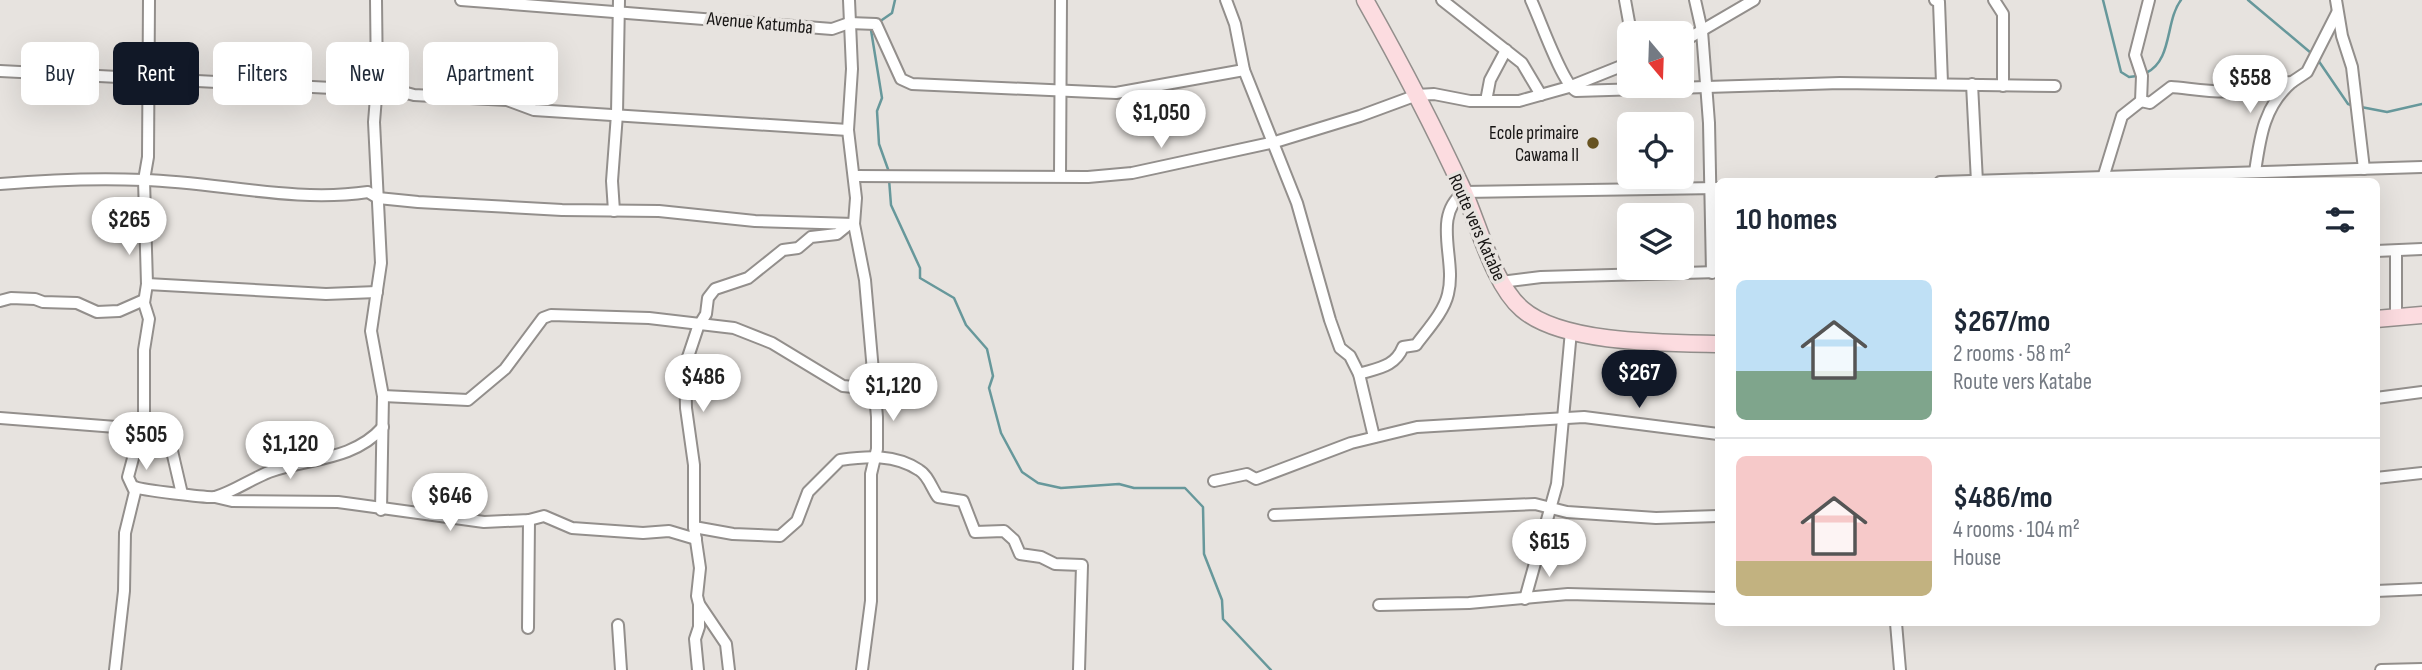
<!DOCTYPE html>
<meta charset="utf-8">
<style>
body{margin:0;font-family:"Sofia Sans Condensed",sans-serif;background:#f6f6f7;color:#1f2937;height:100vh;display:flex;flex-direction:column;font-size:26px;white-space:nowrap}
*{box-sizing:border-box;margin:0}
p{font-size:23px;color:#747a83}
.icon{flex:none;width:38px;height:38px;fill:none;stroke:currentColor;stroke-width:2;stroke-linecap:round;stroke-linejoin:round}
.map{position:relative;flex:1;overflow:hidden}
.sheet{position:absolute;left:1715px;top:178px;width:665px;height:448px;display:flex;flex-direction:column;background:#fff;border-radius:10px;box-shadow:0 7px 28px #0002}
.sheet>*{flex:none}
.top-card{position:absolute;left:21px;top:42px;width:665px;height:63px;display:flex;gap:14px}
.needle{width:46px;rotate:161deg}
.buttons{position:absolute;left:1617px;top:21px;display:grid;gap:14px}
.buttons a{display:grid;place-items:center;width:77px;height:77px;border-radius:10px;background:#fff;box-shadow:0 7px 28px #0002;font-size:35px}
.price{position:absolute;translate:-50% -60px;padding:0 16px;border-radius:24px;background:#fff;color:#222;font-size:23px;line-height:46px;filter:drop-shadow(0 2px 4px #0008)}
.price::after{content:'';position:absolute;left:50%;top:42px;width:21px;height:16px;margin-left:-10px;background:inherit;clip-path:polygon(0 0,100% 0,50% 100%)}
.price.current{background:#111827;color:#fff}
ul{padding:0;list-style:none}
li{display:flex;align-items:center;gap:21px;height:175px;padding:0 21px}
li+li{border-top:2px solid #e0e1e3}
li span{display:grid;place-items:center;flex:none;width:196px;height:140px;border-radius:10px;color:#555}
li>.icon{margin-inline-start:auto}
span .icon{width:84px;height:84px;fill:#fffc;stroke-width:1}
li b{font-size:30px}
h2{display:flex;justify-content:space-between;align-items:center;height:84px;padding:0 21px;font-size:30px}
.chip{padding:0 24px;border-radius:10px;background:#fff;box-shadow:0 7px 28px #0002;font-size:24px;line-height:63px}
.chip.current{background:#111827;color:#fff}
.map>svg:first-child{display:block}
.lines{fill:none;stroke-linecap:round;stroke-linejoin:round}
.stream{stroke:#67989b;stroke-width:2.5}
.street-casing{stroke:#938f8c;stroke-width:14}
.secondary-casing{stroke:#938f8c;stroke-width:19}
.street{stroke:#fff;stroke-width:10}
.secondary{stroke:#fcdce0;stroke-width:16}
.poi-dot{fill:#675321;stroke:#e7e3df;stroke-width:2.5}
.labels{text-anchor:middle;stroke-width:7;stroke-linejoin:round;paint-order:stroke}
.street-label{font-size:19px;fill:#161413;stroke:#e7e3df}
.poi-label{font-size:19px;fill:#161413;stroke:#e7e3df;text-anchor:end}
</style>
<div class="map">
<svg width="2422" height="670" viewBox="0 0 2422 670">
<rect width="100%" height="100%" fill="#e7e3df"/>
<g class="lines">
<!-- stream -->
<g class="stream">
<path d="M2103,0L2121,72L2129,77L2137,76"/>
<path d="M2248,0L2311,53"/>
<path d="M879,22L892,13L895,0"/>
<path d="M874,26L871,30L882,98L877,111L879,144L889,172"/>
<path d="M2318,60L2348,104L2354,106"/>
<path d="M2146,73C2173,60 2165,21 2181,0"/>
<path d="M2361,107L2387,112L2422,104"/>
<path d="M889,179L891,205L920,268V278L954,298L966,325L987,349L993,376L989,388L1001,433L1022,472L1038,483L1061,488L1119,484L1134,488H1185L1203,507L1204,554L1222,600L1223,619L1271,670"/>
</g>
<!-- street casing -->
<g class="street-casing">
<g id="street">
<path d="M376,0L377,85L374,122L381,263L371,331L383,396L381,510"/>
<path d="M461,0L832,29L849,23L876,24L901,79L912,84L1116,93L1244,70"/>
<path d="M849,0L852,69L848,130L856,198L854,224L865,280L877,417V449L871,474V601L862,670"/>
<path d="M1226,0L1235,24L1244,70L1297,203L1330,320L1340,348L1350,356L1359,374L1374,437"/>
<path d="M1442,0L1522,63L1541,95"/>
<path d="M1531,0C1540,19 1562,83 1576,91L1840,83L2055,86"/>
<path d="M1625,0L1631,33"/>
<path d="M1695,0L1702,31L1709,123L1712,273"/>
<path d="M1935,0L1939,2L1942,83"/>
<path d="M1994,0L2003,14V86"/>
<path d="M2336,0L2342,36L2352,67L2364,169"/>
<path d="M1682,42L1754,0"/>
<path d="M0,71L332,88L377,85L414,95L507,100L534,110L848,130"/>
<path d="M1972,84L1977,182"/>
<path d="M1486,101L1490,80L1506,50"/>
<path d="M2141,101L2150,103L2171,87C2192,88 2240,99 2258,83L2292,82L2307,72L2337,13"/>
<path d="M2255,172C2260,137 2264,106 2292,82"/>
<path d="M1060,175L1061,0"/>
<path d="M854,176L1088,177L1132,173L1275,142L1360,116L1417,95L1434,94L1470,101H1519L1569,87L1629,63"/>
<path d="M2103,178L2122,116L2141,101L2142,76L2135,55L2149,0"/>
<path d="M1940,182L2422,167"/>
<path d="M0,184C47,180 97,178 144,180C219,182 293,203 368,192L378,198L418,202L562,210L659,211L755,221L854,224"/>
<path d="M614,211L612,181L617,114L619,0"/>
<path d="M2376,251L2422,249"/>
<path d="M2396,251V317"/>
<path d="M1501,282L1541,277L1718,272"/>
<path d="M147,284L326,294L377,292"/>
<path d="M0,301L11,298L35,299L43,302L77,303L97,312L119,311L144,300"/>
<path d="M1359,374C1378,368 1395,367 1403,347L1416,345C1427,330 1444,312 1448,294C1457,259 1431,217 1464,192L1718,188"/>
<path d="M383,396L468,400L505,369L543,318L551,315L649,318L734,328L772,343L843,386L874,389"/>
<path d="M2376,398L2422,392"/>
<path d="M0,418L116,427L144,434L163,442L172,451L182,494"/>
<path d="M2376,478L2422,473"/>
<path d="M1214,481L1247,474L1256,479L1351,443L1417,427L1584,417L1718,434"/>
<path d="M135,487C141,490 208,498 215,497C233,492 251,479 269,472C308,458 353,461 383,427"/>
<path d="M215,497L232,501L338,502L484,522L529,520L544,516L572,528L643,533L669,531L696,539"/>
<path d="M1274,515L1535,504L1567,512L1656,518L1718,516"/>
<path d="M694,527L733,534L780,536L797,521L808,492L840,460C867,456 895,454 919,470C928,475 932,489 938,497L963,501L975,532L1004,531L1014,540L1020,554L1041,557L1055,564L1082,565L1079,670"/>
<path d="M2376,591L2422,589"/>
<path d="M1525,599L1557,484L1571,331"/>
<path d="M1379,605L1469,603L1568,594L1718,598"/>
<path d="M1896,623L1900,670"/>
<path d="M618,625L621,670"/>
<path d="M528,628L529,520"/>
<path d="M115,670L124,591L125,533L135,492L128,477L136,447L144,434V350L149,319L144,303L147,284L144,180L148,157L149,0"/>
<path d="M698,670L695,639L699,627V604"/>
<path d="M729,670L726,644L699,604L697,596L700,568L694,527V465L686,408L685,366L698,327L706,314L708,298L715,289L748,278L783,250L798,248L811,237L837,234L848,225"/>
<path d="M2381,670L2422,669"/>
</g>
</g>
<!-- secondary casing -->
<g class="secondary-casing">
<g id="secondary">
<path d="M1365,0C1400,62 1433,125 1463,190C1479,225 1493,284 1522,309C1562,344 1666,343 1718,344"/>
<path d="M2376,319L2422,315"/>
</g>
</g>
<!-- street -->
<use href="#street" class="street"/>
<!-- secondary -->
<use href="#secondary" class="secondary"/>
</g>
<!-- markers -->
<circle class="poi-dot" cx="1593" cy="143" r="7"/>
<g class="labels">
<!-- street labels -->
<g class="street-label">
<text transform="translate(760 22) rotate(5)" y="7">Avenue Katumba</text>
<text transform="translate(1478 227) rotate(66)" y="7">Route vers Katabe</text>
</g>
<!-- poi labels -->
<g class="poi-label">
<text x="1579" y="139">Ecole primaire<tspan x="1579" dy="22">Cawama II</tspan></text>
</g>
</g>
</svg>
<div class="buttons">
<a><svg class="needle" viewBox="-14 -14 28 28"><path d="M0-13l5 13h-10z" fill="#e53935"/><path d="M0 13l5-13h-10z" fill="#747a83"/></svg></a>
<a><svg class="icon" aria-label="locate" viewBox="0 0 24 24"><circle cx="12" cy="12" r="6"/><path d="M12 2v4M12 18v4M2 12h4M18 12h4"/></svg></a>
<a><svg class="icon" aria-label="layers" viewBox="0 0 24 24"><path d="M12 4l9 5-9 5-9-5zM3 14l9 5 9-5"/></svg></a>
</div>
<b class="price" style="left:2250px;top:115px">$558</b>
<b class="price" style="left:1161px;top:150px">$1,050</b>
<b class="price" style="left:129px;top:257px">$265</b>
<b class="price current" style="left:1639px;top:410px">$267</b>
<b class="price" style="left:703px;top:414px">$486</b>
<b class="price" style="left:893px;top:423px">$1,120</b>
<b class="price" style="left:146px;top:472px">$505</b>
<b class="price" style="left:290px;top:481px">$1,120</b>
<b class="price" style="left:450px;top:533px">$646</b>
<b class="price" style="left:1549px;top:579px">$615</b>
<div class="top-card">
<a class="chip">Buy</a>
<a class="chip current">Rent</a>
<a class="chip">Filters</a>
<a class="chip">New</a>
<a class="chip">Apartment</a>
</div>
<section class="sheet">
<h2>10 homes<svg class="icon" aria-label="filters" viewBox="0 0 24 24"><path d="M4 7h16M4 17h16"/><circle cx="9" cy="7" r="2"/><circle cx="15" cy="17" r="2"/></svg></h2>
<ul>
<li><span style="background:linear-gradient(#bfe0f5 65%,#7fa58c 0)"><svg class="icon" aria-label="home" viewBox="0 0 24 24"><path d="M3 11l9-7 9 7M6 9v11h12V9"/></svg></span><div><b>$267/mo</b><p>2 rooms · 58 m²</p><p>Route vers Katabe</p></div></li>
<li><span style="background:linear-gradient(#f6c9c9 75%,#c2b280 0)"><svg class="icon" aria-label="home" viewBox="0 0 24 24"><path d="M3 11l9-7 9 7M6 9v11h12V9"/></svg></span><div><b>$486/mo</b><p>4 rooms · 104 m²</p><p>House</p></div></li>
</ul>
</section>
</div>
